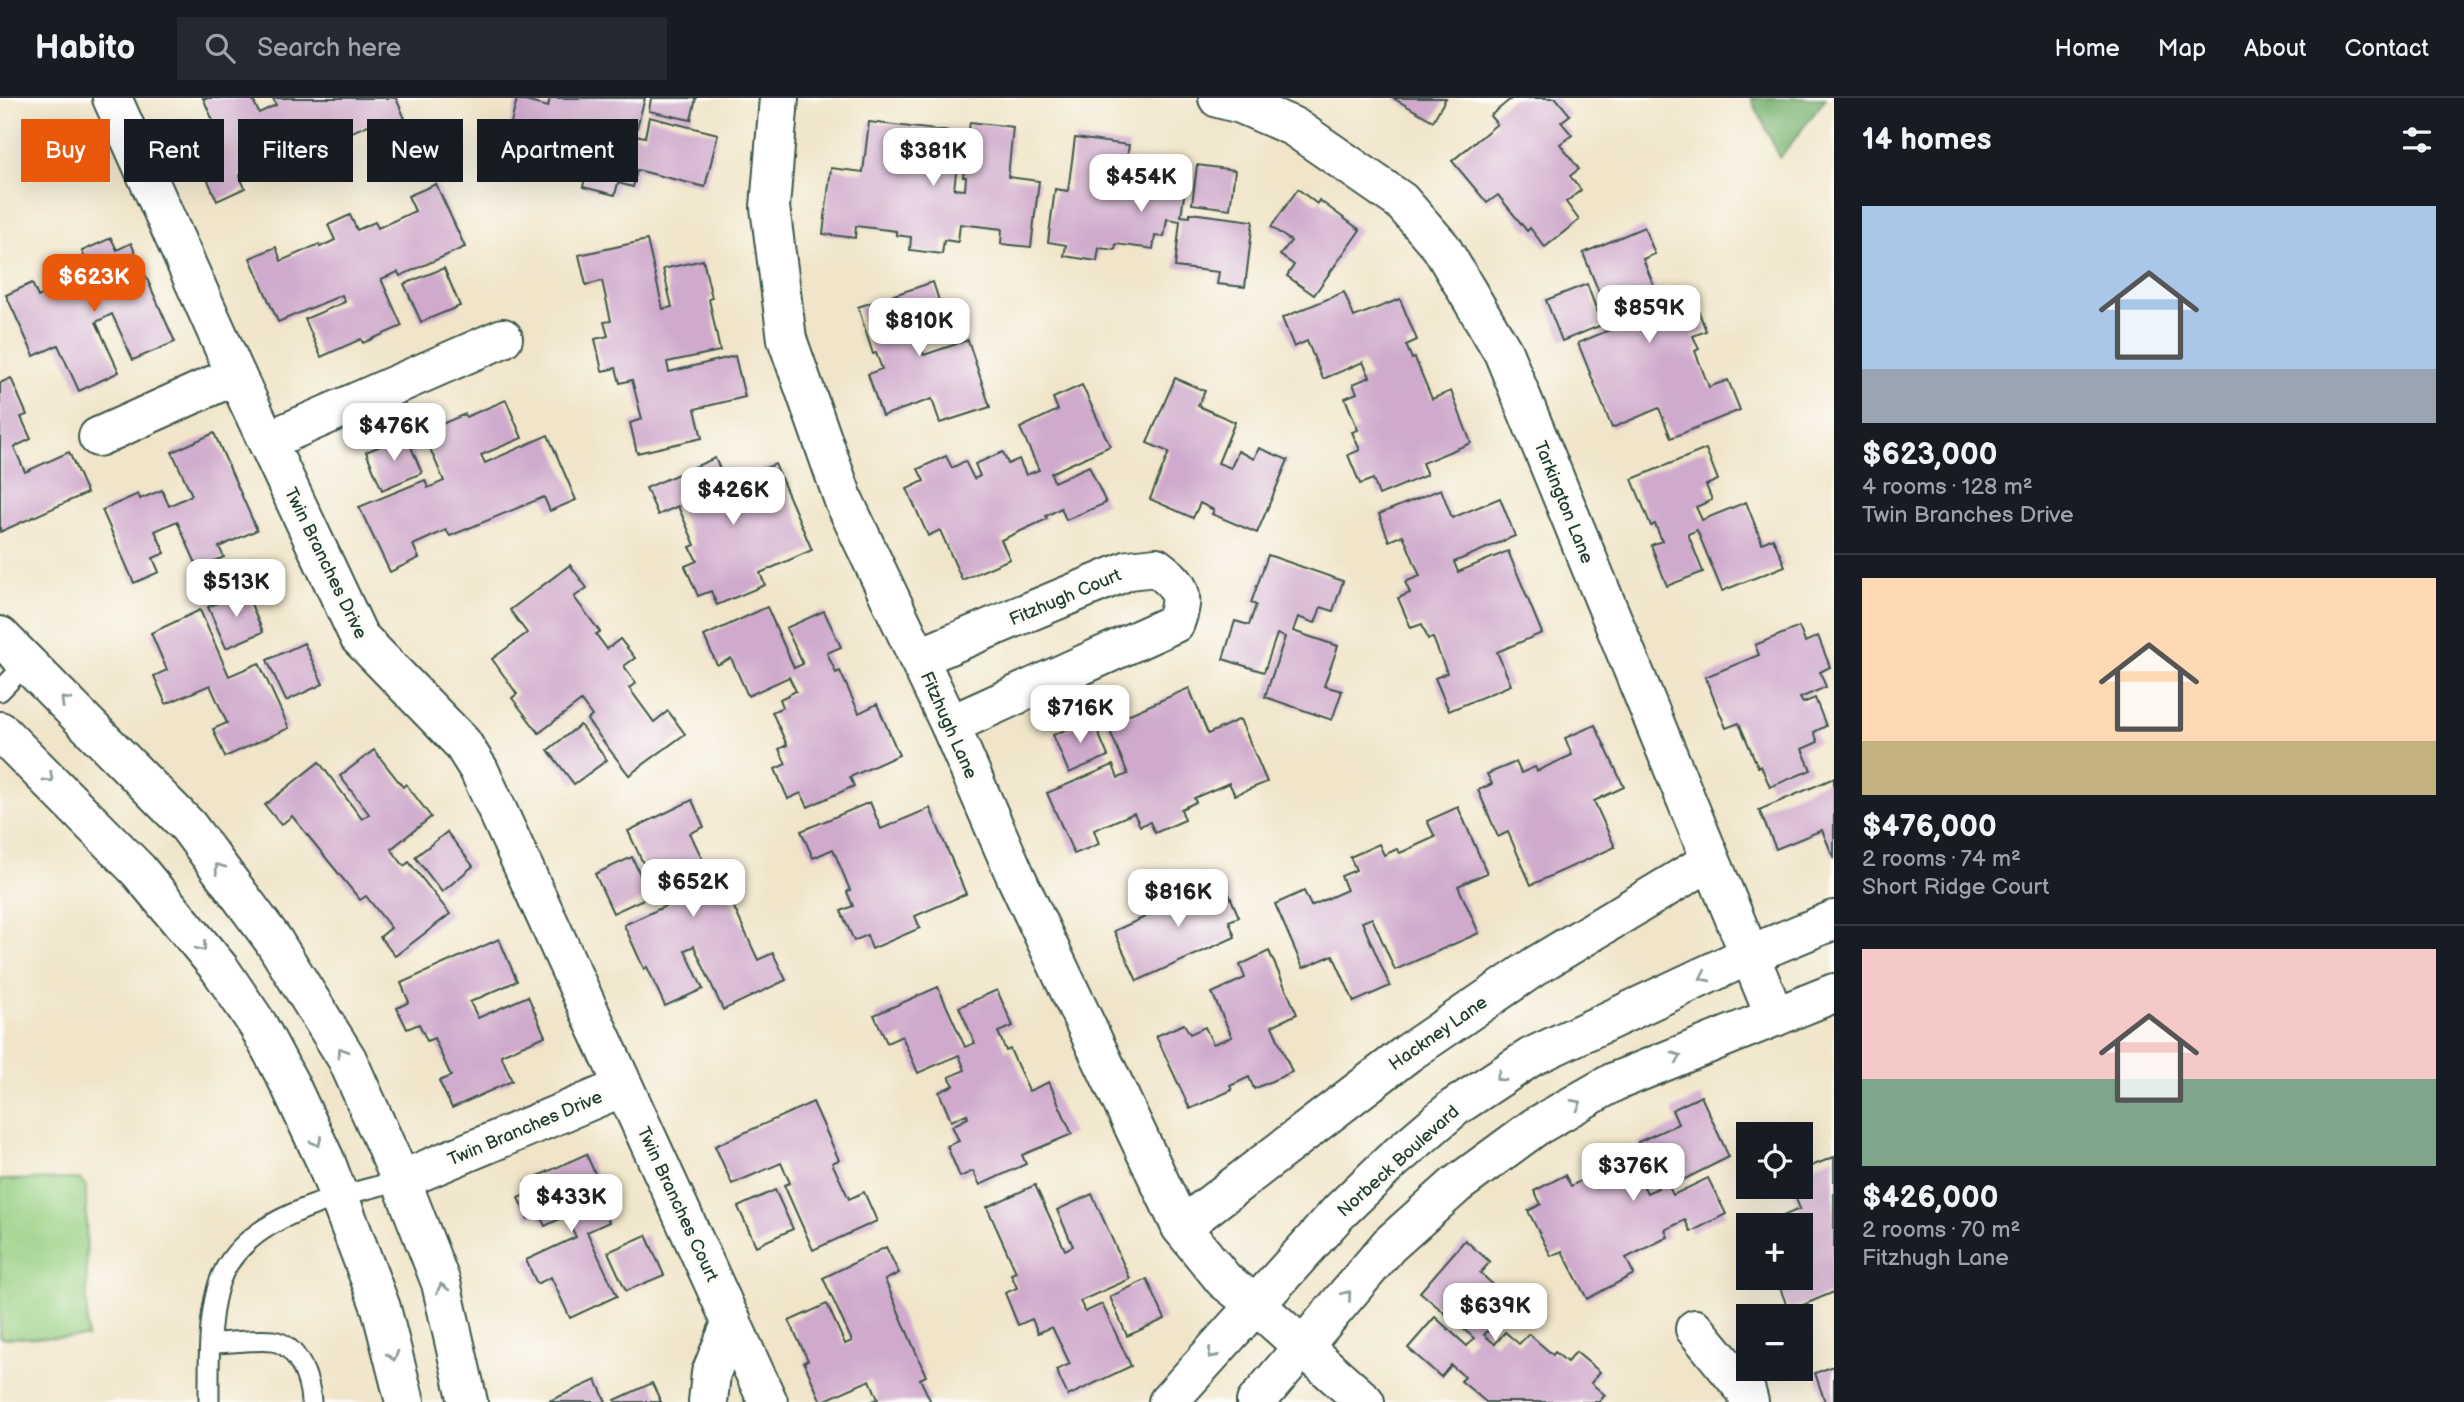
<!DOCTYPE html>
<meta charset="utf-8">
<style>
body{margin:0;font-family:"Balsamiq Sans",sans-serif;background:#242831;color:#f1f3f6;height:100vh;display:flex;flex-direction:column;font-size:26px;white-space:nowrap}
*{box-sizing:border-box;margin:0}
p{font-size:23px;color:#9ea1a6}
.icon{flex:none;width:38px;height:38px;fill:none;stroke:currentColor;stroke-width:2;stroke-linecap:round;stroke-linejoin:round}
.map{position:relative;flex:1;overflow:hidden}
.details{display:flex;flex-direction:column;background:#171b24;width:630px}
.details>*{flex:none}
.guide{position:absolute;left:21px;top:21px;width:665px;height:63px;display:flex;gap:14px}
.buttons{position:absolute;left:1736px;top:1024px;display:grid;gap:14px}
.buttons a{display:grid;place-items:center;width:77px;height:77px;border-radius:0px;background:#171b24;box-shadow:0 7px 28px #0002;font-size:35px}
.price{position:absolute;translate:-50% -60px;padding:0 16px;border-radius:14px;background:#fff;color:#222;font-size:23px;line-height:46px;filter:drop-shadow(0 2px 4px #0008)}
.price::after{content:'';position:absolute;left:50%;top:42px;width:21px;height:16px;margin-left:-10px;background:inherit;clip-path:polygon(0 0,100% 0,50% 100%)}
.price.active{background:#ea580c;color:#fff}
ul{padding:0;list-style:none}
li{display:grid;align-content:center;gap:14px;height:371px;padding:0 28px}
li+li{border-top:2px solid #363941}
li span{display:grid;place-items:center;height:217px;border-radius:0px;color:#555}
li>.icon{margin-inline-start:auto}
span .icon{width:126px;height:126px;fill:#fffc;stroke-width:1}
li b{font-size:30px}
h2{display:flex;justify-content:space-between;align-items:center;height:84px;padding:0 28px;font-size:30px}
.tag{padding:0 24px;border-radius:0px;background:#171b24;box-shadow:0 7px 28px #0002;font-size:24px;line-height:63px}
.tag.active{background:#ea580c;color:#fff}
header{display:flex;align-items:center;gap:42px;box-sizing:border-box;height:98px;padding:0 35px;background:#171b24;border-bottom:2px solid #363941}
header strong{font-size:33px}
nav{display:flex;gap:38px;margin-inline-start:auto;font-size:24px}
.search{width:490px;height:63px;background:#242831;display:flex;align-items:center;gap:18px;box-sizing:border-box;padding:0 24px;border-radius:0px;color:#9ea1a6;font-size:26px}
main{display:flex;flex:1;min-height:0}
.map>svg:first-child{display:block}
.green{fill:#97cf81;stroke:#5b865a;stroke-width:2}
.forest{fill:#79b26f;stroke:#4c7852;stroke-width:2}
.building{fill:#cfaacc}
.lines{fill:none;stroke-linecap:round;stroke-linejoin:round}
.service-casing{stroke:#3e564a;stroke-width:23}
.minor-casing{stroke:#3e564a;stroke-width:42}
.tertiary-casing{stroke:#3e564a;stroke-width:42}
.service{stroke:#fff;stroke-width:19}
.minor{stroke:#fff;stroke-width:38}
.tertiary{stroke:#fff;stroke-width:38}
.oneway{stroke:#8f9e9a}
.labels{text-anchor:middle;stroke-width:7;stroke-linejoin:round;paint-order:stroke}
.street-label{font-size:18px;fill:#1f3d34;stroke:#fdfcf7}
</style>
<header>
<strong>Habito</strong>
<div class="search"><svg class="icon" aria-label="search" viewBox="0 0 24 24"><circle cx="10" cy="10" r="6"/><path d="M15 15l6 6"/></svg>Search here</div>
<nav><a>Home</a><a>Map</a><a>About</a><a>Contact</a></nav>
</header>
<main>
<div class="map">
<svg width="1834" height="1304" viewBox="0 0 1834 1304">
<rect width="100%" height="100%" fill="#fdfcf7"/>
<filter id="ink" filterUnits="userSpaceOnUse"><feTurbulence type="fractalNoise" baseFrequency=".0143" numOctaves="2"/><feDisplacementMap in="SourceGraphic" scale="14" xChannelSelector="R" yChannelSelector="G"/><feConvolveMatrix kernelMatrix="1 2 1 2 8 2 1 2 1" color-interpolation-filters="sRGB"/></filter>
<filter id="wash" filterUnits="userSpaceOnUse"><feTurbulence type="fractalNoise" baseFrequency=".00686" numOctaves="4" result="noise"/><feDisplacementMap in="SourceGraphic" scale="28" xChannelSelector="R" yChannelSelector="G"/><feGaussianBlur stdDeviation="1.57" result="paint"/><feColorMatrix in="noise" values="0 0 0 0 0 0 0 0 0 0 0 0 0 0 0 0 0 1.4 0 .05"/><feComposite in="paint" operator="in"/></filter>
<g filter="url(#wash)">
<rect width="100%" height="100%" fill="#f0e5c9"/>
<!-- green -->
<path class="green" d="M79,1081L86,1088L87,1239L0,1240V1082Z"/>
<!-- forest -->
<path class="forest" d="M1751,0H1826L1780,60Z"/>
<g id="blocks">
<!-- building -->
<g class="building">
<path d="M203,0H252L259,15L276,7L273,0H396L406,23L379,35L375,24L280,65L278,59L239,77L245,90L217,103L188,37L214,25Z"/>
<path d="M550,0H645L635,37L645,39L649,19L718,36L705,89L637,72L633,89L618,85L615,97L583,89L586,76L571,72L572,68L533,58L530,71L501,64L517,1L548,9Z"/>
<path d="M651,0H696L691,22L649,13Z"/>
<path d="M1393,0H1446L1433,23Z"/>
<path d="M1512,0H1556L1570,17L1561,24L1572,37L1560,46L1579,71L1570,78L1581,92L1566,104L1579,122L1545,149L1530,130L1527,133L1498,97L1487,105L1452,63L1497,26L1490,18Z"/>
<path d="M869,24L961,35L954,91L965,92L966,79H963L970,24L1013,29L1008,79L1039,83L1031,149L1001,146L1002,131L960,126L958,144L944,142L942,156L910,152L911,139L896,137V133L856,128L855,140L823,136L831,70L863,74Z"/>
<path d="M1075,40L1129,47L1126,66L1173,72L1172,76L1187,78L1181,118L1190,119V115L1253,123L1245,189L1217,186L1219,174L1175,169L1180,123L1167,121L1164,139L1155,138L1153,151L1116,146L1115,152L1099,150L1097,163L1064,158L1066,147L1048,144L1055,91L1068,93Z"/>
<path d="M1197,67L1235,72L1230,111L1192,106Z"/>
<path d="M436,86L465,149L400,178L398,174L381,181L402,228L363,245L361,241L321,259L305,221L345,204L342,197L278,224L250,160L276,149L281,163L319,146L320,149L335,142L328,127L350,117L357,132L375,124L378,130L415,113L408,98Z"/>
<path d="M1298,91L1317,106L1319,102L1360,132L1314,197L1287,178L1294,167L1280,157L1291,143L1271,129Z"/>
<path d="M1644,129L1655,156L1643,161L1658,198L1674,192L1680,207L1694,201L1706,233L1693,238L1699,251L1695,253L1709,289L1728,282L1740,312L1671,340L1659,310L1612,330L1578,245L1629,224L1625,212L1609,219L1583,155Z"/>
<path d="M111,140L117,152L131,145L175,244L133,262L112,216L96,224L119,274L79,293L58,247L34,258L6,197L32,185L38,199L77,181L73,173L87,166L82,153Z"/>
<path d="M647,142L663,211L672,209L663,171L703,162L712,200L709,201L720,253L667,264L669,274L735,258L745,299L695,311L702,340L637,355L630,325L642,321L632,282L620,285L616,270L602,273L595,241L608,238L604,224L611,223L602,183L586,187L579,157Z"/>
<path d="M444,170L460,208L421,224L404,186Z"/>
<path d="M933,184L943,215L931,220L935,235L919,241L924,257L968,242L990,309L940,325L932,301L882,318L868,276L882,271L876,255L873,256L858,209Z"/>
<path d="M1587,186L1602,227L1562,243L1546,202Z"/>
<path d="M1344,194L1354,219L1400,201L1417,242L1406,247L1412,261L1415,260L1432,301L1451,293L1471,345L1422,365L1427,377L1379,397L1373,381L1360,386L1348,357L1360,352L1352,334L1358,332L1345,300L1357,295L1353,286L1370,279L1363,264L1323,281L1307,243L1294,249L1282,220Z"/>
<path d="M11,280L27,317L21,319L31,341L14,349L25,374L69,354L87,395L0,434V285Z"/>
<path d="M1175,280L1205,293L1198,308L1235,324L1218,365L1231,370L1238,353L1254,361L1259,350L1288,362L1257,435L1212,416L1214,412L1200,405L1193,420L1150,401L1169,354L1147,345Z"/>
<path d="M1082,287L1110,348L1051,375L1054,384L1089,368L1106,405L1066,422L1061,410L1046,418L1047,421L1001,442L1010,461L962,482L940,432L928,438L907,391L924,383L918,371L946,358L952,370L965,363L974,381L980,378L975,366L1003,354L1008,366L1019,361L1026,377L1039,372L1020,330L1058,312L1053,300Z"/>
<path d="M506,302L522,340L481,357L485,365L548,337L576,402L550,413L544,399L450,438L446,432L413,447L419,460L390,474L359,409L425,382L428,390L444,383L423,334L465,316L466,319Z"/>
<path d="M214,335L257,432L219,449L224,459L198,470L177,423L155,433L165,455L153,460L159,474L134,485L102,412L138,396L140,401L162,392L169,408L192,397L172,354Z"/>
<path d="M406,337L422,375L382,392L366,354Z"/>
<path d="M1706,351L1718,382L1706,387L1712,402L1696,409L1702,422L1746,404L1762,445L1773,440L1785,468L1722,493L1697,432L1688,436L1703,474L1667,488L1651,447L1662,443L1655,426L1651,428L1632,381Z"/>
<path d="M715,360L727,387L775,366L812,452L760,475L765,487L717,507L711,493L698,498L685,468L697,463L690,449L695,447L678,408L658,417L646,390Z"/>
<path d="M1441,391L1452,420L1500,400L1515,438L1454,464L1458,474L1508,453L1542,535L1497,554L1511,587L1449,613L1435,580L1447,575L1433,540L1428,541L1422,526L1411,530L1398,500L1410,495L1405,484L1420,478L1403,437L1389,443L1379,416Z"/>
<path d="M1268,457L1343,483L1333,513L1321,509L1315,525L1298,519L1293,533L1338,548L1324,588L1342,593L1332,622L1265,599L1285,539L1277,536L1264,574L1223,561L1235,523L1249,527L1256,507L1251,505Z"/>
<path d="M570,467L587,490L574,499L600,534L596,536L607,551L620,541L635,560L624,568L636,585L629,590L654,624L668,613L685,636L629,677L587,622L592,618L581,603L539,635L512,600L517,596L492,561L527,535L510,512Z"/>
<path d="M245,492L263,534L226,550L208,509Z"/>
<path d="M767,509L794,570L803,566L786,530L824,513L841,549L827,555L836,575L840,573L859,615L877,606L899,657L850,679L854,688L808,709L801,695L788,701L775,671L786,666L779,651L787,647L772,614L783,609L780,601L796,593L789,579L748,598L731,560L717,567L704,538Z"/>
<path d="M200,512L229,578L259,565L289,630L225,659L213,631L227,625L210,587L166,606L154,578L167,572L151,535Z"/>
<path d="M1799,529L1805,544L1818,538L1830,569L1820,574L1826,589L1800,600L1803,605L1815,600L1826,628L1814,634L1818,644L1802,651L1811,672L1770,689L1761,668L1758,669L1739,625L1726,630L1705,579L1759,557L1755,547Z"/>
<path d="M304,545L323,586L286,603L267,562Z"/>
<path d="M1189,590L1208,636L1240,621L1267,684L1235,697L1229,685L1194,700L1196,704L1181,711L1185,722L1155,735L1150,724L1140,728L1134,715L1094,732L1099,746L1074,756L1047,695L1113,667L1118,680L1128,676L1107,626Z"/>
<path d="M1092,620L1108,658L1069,675L1053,637Z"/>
<path d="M580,627L607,662L574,686L548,652Z"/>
<path d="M1595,627L1624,689L1594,703L1615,749L1531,787L1508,734L1498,739L1478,692L1492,686L1487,676L1516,664L1521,675L1535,669L1537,673L1572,657L1565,640Z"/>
<path d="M374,652L403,689L406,686L431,719L391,751L404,768L409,764L450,816L395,858L380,839L391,830L366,798L360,802L292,718L281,727L265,707L319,664L362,721L369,716L340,678Z"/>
<path d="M1834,680V761L1822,732L1776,751L1759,712Z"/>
<path d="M692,702L704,729L690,735L707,771L715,768L758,862L773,855L786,882L723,912L694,848L685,852L703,891L665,908L647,869L644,871L624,827L670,806L663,792L657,795L628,733Z"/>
<path d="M870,704L881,731L930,710L966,796L915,818L920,830L872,851L867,837L854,843L841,813L853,808L847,794L850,792L833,751L813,760L801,733Z"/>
<path d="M1458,709L1487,775L1458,788L1479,835L1395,872L1372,820L1362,824L1390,888L1354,904L1333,857L1303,870L1275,806L1304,793L1311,808L1347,792L1341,778L1356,772L1350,759L1379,746L1384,757L1397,751L1400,755L1435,739L1427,723Z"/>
<path d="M447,734L473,768L442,794L415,759Z"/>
<path d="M632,759L650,798L613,815L595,776Z"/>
<path d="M1206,780L1212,795L1226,789L1239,819L1229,823L1235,839L1137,883L1114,833L1167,809L1162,800Z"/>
<path d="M499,841L517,883L470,904L478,920L528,898L545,938L501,957L512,983L452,1010L439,983L451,978L434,940L427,943L419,926L407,931L397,910L409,904L401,885Z"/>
<path d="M1269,853L1297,916L1272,928L1292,974L1254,991L1249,979L1230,988L1232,992L1190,1011L1156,938L1184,926L1190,936L1205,929L1213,946L1232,939L1212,895L1245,880L1240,867Z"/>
<path d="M938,889L965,949L975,945L959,909L997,892L1013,928L998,934L1006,953L1010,951L1029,993L1049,984L1072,1036L1022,1057L1026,1066L980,1087L973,1073L960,1079L947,1048L959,1043L952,1028L968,1020L967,1016L951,1023L939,994L954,987L949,979L965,972L959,957L918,975L902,938L887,945L874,917Z"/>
<path d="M1701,998L1729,1059L1669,1089L1673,1097L1708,1080L1726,1116L1691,1134L1685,1122L1665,1132L1668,1139L1626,1160L1634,1176L1587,1201L1562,1153L1551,1158L1528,1113L1541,1106L1534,1093L1565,1077L1571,1088L1584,1081L1588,1088L1617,1074L1623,1087L1639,1079L1647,1095L1658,1090L1638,1044L1678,1026L1672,1012Z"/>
<path d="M813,1004L839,1062L832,1065L849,1101L864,1094L877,1123L813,1152L784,1087L790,1085L781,1065L732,1086L715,1048Z"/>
<path d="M586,1056L607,1101L600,1105L609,1124L587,1134L617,1198L570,1220L551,1179L537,1186L526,1162L576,1139L566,1118L545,1128L539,1116L528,1121L518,1100L530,1095L525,1084Z"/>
<path d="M1834,1059V1194L1789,1213L1776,1180H1801V1127H1760L1800,1111L1791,1088H1801V1072Z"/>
<path d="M1035,1087L1065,1152L1073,1148L1057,1112L1092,1096L1130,1181L1080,1203L1085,1214L1102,1206L1131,1268L1068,1298L1056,1272L1070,1266L1052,1229L1038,1235L1032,1221L1018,1227L1005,1195L1017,1190L1011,1176L1016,1174L987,1109Z"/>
<path d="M775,1092L793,1131L756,1148L738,1109Z"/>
<path d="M646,1137L664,1177L626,1193L608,1154Z"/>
<path d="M1465,1142L1490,1164L1480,1175L1513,1204L1484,1237L1495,1246L1505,1234L1519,1246L1529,1236L1553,1257L1555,1254L1567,1264L1576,1254L1600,1274L1591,1285L1605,1297L1599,1304H1486L1461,1283L1465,1279L1451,1267L1441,1279L1408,1250L1435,1219L1467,1248L1474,1240L1420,1194Z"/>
<path d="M886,1149L899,1175L885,1182L926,1278L920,1281L931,1304H870L878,1301L870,1282L821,1304L804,1264L808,1262L789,1223L827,1206L845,1246L852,1243L823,1180Z"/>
<path d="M1147,1181L1165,1221L1127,1238L1110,1199Z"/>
<path d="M1834,1268V1304H1825L1815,1275Z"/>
<path d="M596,1282L606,1304H547Z"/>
<path d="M652,1285L661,1304H616L615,1302Z"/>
</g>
</g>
</g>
<g filter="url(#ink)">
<use href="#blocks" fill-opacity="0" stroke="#3e564a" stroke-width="2"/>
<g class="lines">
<!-- service casing -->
<g class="service-casing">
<g id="service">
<path d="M0,593L27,565"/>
<path d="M212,1245C231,1245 253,1241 273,1243C298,1247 310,1282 311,1304"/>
<path d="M209,1304C209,1269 208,1226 217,1192C235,1118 339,1099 401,1082"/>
</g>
</g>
<!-- minor casing -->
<g class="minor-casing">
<g id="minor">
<path d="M112,0L236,277L359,539L462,645L479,672L768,1304"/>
<path d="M779,0L770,109L787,241L844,403L950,627L1016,779L1181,1129L1224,1182L1256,1207L1365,1304"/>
<path d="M1218,0L1241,6L1294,29L1401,103L1441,149L1503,254L1775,919"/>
<path d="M98,339L236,277"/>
<path d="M267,343L503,240"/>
<path d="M918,560L1129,472L1156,469C1180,487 1186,495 1175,525L950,627"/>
<path d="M401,1082L623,989"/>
<path d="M1181,1129L1408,955L1537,867L1710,763"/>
<path d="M1695,1231L1746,1293L1749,1304"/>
<path d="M708,1304L711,1275L732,1223"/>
</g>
</g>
<!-- tertiary casing -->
<g class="tertiary-casing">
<g id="tertiary">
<path d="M0,538L188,728L273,842L347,961L401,1082L441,1185L468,1304"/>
<path d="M0,633L138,772L220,871L258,927L290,987L325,1062L381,1210L405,1304"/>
<path d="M1168,1304L1339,1114L1393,1062L1455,1009L1531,959L1749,857L1834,822"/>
<path d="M1256,1304L1389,1147L1456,1087L1535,1029L1614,984L1834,895"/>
</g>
</g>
<!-- service -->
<use href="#service" class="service"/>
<!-- minor -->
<use href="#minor" class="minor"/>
<!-- tertiary -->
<use href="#tertiary" class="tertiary"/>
</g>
<!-- one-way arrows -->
<defs><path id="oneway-chevron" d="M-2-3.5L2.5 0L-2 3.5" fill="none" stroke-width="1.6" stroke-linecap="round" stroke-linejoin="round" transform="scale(1.75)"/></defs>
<g class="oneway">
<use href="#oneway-chevron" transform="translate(65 603) rotate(-135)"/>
<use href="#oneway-chevron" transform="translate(49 680) rotate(44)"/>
<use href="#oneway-chevron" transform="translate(219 770) rotate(-127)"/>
<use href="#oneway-chevron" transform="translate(202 849) rotate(51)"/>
<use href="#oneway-chevron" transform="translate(1704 879) rotate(154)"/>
<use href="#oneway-chevron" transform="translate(342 954) rotate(-121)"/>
<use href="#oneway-chevron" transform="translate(1677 959) rotate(-22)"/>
<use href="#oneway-chevron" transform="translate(1500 979) rotate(147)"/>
<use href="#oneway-chevron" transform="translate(1577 1006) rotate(-30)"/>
<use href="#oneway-chevron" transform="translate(317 1044) rotate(65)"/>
<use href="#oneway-chevron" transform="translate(442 1190) rotate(-105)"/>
<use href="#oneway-chevron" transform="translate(1347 1197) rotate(-50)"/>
<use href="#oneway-chevron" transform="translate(1212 1256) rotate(132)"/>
<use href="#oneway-chevron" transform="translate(393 1258) rotate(76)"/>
</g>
</g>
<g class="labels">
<!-- street labels -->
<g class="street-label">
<text transform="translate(1564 404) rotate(68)" y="6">Tarkington Lane</text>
<text transform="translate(326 465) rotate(64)" y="6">Twin Branches Drive</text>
<text transform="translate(1065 499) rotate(-23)" y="6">Fitzhugh Court</text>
<text transform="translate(949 627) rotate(66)" y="6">Fitzhugh Lane</text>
<text transform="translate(1438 935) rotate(-35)" y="6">Hackney Lane</text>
<text transform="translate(525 1030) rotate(-23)" y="6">Twin Branches Drive</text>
<text transform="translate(1398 1063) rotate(-42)" y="6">Norbeck Boulevard</text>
<text transform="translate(678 1106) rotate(65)" y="6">Twin Branches Court</text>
</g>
</g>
</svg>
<div class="buttons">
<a><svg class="icon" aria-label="locate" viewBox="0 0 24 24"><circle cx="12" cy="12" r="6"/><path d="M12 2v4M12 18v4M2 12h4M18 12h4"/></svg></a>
<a>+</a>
<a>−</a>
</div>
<b class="price" style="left:933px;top:90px">$381K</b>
<b class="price" style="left:1141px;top:116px">$454K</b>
<b class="price active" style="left:94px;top:216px">$623K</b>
<b class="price" style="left:1649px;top:247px">$859K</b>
<b class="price" style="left:919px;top:260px">$810K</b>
<b class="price" style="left:394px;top:365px">$476K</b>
<b class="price" style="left:733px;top:429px">$426K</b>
<b class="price" style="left:236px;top:521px">$513K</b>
<b class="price" style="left:1080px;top:647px">$716K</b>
<b class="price" style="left:693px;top:821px">$652K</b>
<b class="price" style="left:1178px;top:831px">$816K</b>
<b class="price" style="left:1633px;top:1105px">$376K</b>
<b class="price" style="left:571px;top:1136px">$433K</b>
<b class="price" style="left:1495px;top:1245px">$639K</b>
<div class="guide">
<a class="tag active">Buy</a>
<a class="tag">Rent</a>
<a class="tag">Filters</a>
<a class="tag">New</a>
<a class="tag">Apartment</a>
</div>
</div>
<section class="details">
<h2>14 homes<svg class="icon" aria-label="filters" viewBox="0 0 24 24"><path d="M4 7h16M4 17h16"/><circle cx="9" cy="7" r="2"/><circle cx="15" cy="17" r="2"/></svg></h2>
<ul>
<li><span style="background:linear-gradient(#a9c7e8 75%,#9aa5b1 0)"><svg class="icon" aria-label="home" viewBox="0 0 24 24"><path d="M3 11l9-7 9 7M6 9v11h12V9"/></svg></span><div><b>$623,000</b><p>4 rooms · 128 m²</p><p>Twin Branches Drive</p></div></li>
<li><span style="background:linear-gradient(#ffd9b3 75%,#c2b280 0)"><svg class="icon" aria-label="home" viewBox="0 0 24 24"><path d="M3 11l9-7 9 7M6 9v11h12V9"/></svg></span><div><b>$476,000</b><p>2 rooms · 74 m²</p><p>Short Ridge Court</p></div></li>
<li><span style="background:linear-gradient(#f6c9c9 60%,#7fa58c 0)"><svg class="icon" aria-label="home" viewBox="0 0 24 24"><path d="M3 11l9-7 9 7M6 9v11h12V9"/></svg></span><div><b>$426,000</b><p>2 rooms · 70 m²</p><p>Fitzhugh Lane</p></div></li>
</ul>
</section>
</main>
